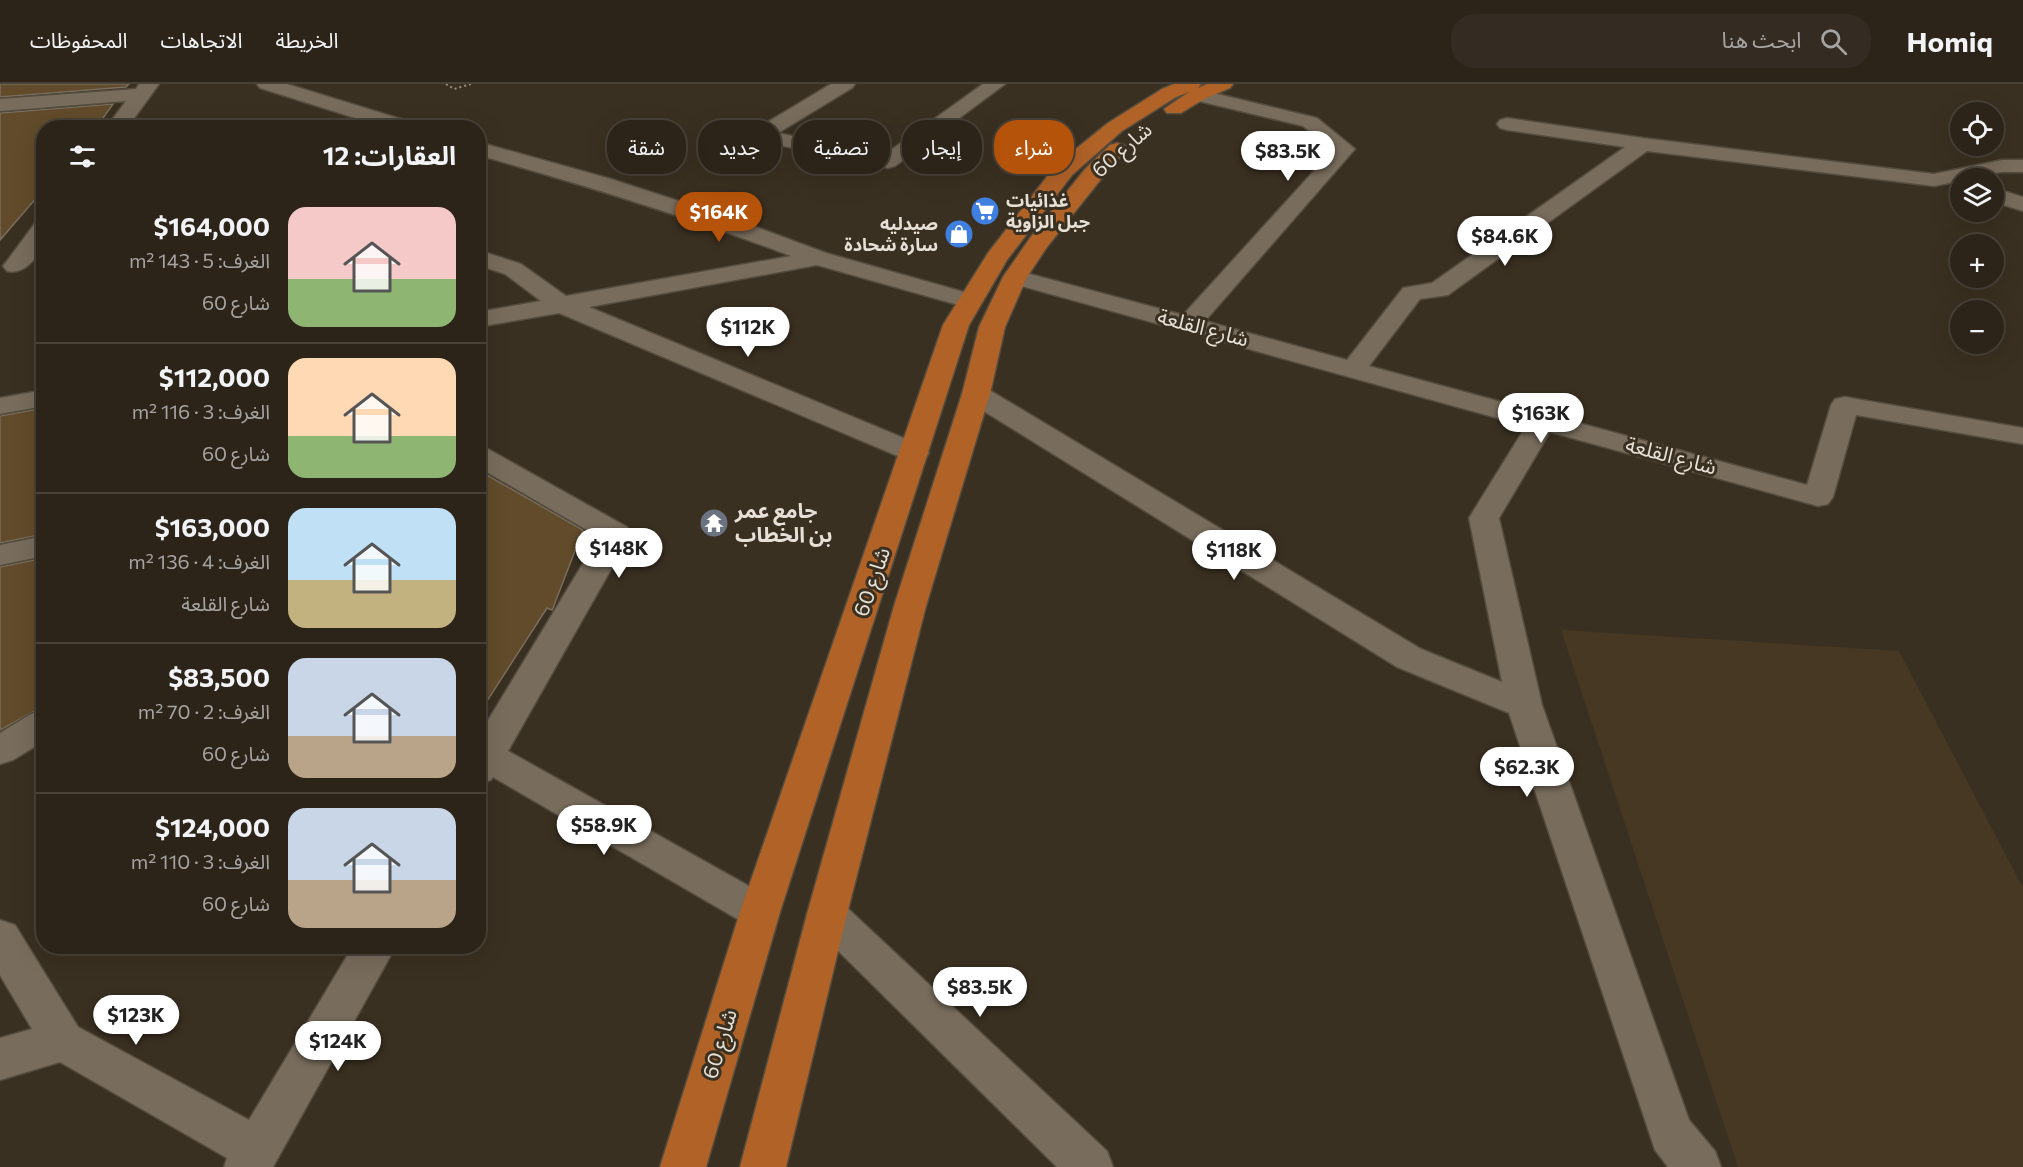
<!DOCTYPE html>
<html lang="ar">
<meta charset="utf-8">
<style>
body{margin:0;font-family:Commissioner,"Noto Sans Arabic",sans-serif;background:#342c22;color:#f1f3f6;direction:rtl;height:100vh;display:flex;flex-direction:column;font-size:22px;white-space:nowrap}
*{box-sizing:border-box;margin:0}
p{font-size:20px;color:#a6a4a2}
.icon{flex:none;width:33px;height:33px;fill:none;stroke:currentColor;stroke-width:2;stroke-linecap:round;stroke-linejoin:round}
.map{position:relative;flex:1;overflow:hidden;direction:ltr}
.drawer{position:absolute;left:36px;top:36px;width:450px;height:834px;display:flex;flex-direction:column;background:#2c2419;border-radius:24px;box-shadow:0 6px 24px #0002,0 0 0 2px #484138;direction:rtl}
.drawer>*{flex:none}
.guide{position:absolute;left:504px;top:36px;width:570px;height:54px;direction:rtl;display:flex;gap:12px}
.tools{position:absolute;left:1950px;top:18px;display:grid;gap:12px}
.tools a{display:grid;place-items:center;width:54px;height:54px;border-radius:50%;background:#2c2419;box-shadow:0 6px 24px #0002,0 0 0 2px #484138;font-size:30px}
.price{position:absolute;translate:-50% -51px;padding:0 14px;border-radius:21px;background:#fff;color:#222;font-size:20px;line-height:39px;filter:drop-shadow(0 2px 3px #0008)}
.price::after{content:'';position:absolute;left:50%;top:36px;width:18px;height:14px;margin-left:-9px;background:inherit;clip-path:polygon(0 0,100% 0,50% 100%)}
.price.active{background:#b45309;color:#fff}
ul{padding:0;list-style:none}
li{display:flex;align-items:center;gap:18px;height:150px;padding:0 30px}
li+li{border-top:2px solid #484138}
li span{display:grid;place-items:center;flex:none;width:168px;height:120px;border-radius:18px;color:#555}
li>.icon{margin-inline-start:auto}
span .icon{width:72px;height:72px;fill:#fffc;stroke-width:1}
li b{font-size:26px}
h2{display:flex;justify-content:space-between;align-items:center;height:72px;padding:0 30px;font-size:26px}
.chip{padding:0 21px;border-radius:24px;background:#2c2419;box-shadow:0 6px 24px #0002,0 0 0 2px #484138;font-size:21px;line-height:54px}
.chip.active{background:#b45309;color:#fff}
header{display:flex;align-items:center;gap:36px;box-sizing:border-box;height:84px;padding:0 30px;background:#2c2419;border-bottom:2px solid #484138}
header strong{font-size:28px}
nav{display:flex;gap:33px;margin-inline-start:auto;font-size:21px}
.search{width:420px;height:54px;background:#342c22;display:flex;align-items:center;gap:15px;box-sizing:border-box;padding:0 21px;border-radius:24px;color:#a6a4a2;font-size:22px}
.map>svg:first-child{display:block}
.built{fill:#463823}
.building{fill:#614b2a;stroke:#796d5d;stroke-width:1.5}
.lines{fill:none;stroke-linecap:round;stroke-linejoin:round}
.street-casing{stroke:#544c3e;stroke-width:3}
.primary-casing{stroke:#544c3e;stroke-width:3}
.path{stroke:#978f83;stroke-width:2;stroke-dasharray:2 3;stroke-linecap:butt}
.street{fill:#786c5c;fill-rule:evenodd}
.primary{fill:#b06227;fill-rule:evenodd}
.labels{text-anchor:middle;stroke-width:6;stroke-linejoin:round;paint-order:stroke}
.far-poi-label{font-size:18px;font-weight:bold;fill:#e6e0d6;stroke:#3a3021;text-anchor:start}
.street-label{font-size:21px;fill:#e6e0d6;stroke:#3a3021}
.poi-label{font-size:21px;font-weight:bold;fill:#e6e0d6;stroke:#3a3021;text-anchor:start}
</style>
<header>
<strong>Homiq</strong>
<div class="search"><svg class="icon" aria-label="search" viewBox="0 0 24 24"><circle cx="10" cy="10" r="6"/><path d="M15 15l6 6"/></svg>ابحث هنا</div>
<nav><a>الخريطة</a><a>الاتجاهات</a><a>المحفوظات</a></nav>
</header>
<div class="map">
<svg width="2023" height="1083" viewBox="0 0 2023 1083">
<rect width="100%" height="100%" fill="#3a3021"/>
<!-- built -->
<path class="built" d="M1561,546L1899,567L2023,804V1083H1738Z"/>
<!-- building -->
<g class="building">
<path d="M0,0H129L126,3L0,13Z"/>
<path d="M113,20L96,44H44V105L0,156V29Z"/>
<path d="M44,324V450L0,459V332Z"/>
<path d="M478,386L583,446L553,524L552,526L547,524L478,631Z"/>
<path d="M44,474V622L0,646V483Z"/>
</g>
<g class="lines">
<!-- street casing -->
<g class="street-casing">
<g id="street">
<path d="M139,0H159L127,44H106L126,17L0,27V15L136,5Z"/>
<path d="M257,0H287L417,40L420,44H387L260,4Z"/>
<path d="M831,0H855L852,4L778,49L884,71L983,0H1005L895,82L888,84L760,57L753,55L750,51L753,47Z"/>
<path d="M1197,5L1317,34L1355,65L1205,237L1347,276L1403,204L1432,199L1625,63L1507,46L1500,44L1497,40L1500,36L1507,34L1643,54L1934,90L2002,76H2023V88H2002L1960,94V97L1934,102L1647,67L1448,211L1420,215L1369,282L1807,401L1831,321L1835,315L1845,313L2023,344V360L1856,331L1833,413L1828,420L1818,422L1550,348L1499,434L1542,621L1689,1036L1715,1067L1721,1083H1668L1655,1066L1509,629L1397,583L966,316L962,310L966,304L976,302L986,304L1421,565L1502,598L1469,434L1526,342L1007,198L1003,193L1007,188L1015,186L1183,231L1333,66L1303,42L1190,15L1187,11L1190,7Z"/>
<path d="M478,58L611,95L740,137L826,169L978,212L981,217L978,222L969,224L817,181L589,223L925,363L929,369L925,375L915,378L905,375L559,229L478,243V228L541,217L505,190L478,181V166L521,180L566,212L791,172C688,133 584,101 478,71Z"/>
<path d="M1994,104L2023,113V127L1994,118Z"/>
<path d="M44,136C44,143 45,154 43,161C36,176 23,191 7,187L3,182L7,177L36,138Z"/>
<path d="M44,306V322L0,330V314Z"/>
<path d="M478,363L488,365L627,443L631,450L508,667L774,816L780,828L774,840L760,845L746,840L493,693L491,696L478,700V653L599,453L478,383Z"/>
<path d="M44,452V472L0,481V461Z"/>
<path d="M44,626V657L13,676L0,680V649L31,630Z"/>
<path d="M827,813L841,818L1107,1067L1113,1083H1057L813,842L807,830L813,818Z"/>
<path d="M0,836L15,841L78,943L249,1036L353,862H396L273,1083H224L227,1074L60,978L0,996V954L32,945L0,891Z"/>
</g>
</g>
<!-- primary casing -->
<g class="primary-casing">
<g id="primary">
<path d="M1174,0H1201L1198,4L1207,0H1233L1230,4L1204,15L1181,29H1167L1164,25L1189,8L1176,13L1122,47L1072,91L1007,176L969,241L780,828L706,1083H660L740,828L943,241L988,169L1056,81L1108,39L1162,5Z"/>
<path d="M1117,59L1124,61L1127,65L1101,95L1047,163L1027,193L1005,243L990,310L926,522L847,830L786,1083H740L807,830L894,522L962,310L979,243L1003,193L1030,154L1085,85L1110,61Z"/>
</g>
</g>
<!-- path -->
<path class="path" d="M446,0L454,5L471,0"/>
<!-- street -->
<use href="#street" class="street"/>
<!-- primary -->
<use href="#primary" class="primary"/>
</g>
<!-- icons -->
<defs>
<g id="supermarket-disc" transform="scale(1.5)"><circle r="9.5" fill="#3f7fe0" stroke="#3a3021"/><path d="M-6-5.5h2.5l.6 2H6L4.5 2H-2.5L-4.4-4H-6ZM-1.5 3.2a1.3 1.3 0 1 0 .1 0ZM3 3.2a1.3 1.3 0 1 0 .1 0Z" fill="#fff"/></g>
<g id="shop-disc" transform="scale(1.5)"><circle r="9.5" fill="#3f7fe0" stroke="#3a3021"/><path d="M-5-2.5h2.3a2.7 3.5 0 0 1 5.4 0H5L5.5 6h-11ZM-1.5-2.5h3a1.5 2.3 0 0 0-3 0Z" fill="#fff"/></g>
<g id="temple-disc" transform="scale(1.5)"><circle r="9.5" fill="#6b7280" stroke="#3a3021"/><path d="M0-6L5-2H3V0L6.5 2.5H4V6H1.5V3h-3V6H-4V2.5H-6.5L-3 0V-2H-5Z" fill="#fff"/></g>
</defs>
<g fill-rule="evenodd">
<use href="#supermarket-disc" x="985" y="127"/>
<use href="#shop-disc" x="959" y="150"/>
<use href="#temple-disc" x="714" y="439"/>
</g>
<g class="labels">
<!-- far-poi labels -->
<g class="far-poi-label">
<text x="1006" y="123">غذائيات<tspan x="1006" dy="21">جبل الزاوية</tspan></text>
<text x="938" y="146" text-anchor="end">صيدليه<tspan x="938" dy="21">سارة شحادة</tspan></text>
</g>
<!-- street labels -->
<g class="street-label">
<text transform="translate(1122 66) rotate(-41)" y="7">شارع 60</text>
<text transform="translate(1203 244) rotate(15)" y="7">شارع القلعة</text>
<text transform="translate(1671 372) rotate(15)" y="7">شارع القلعة</text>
<text transform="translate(872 498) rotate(-71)" y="7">شارع 60</text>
<text transform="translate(720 960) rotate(-73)" y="7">شارع 60</text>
</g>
<!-- poi labels -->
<g class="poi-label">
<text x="735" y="434">جامع عمر<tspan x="735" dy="24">بن الخطاب</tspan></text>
</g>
</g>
</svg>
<div class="tools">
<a><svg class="icon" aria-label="locate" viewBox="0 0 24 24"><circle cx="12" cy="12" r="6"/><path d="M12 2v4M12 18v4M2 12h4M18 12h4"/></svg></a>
<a><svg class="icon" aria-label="layers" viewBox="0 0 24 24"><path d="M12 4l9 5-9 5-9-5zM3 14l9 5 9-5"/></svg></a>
<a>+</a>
<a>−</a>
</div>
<b class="price" style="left:1288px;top:98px">$83.5K</b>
<b class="price active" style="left:719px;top:159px">$164K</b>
<b class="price" style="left:1505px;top:183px">$84.6K</b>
<b class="price" style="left:748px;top:274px">$112K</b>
<b class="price" style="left:1541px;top:360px">$163K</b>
<b class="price" style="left:619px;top:495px">$148K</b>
<b class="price" style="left:1234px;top:497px">$118K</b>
<b class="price" style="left:1527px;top:714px">$62.3K</b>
<b class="price" style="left:604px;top:772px">$58.9K</b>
<b class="price" style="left:980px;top:934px">$83.5K</b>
<b class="price" style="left:136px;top:962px">$123K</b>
<b class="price" style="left:338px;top:988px">$124K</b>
<div class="guide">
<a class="chip active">شراء</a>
<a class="chip">إيجار</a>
<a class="chip">تصفية</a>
<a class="chip">جديد</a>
<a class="chip">شقة</a>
</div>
<section class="drawer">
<h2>العقارات: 12<svg class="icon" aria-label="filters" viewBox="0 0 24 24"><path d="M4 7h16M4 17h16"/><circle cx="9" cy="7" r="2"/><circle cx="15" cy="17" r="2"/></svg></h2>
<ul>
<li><span style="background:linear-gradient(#f6c9c9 60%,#8fb573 0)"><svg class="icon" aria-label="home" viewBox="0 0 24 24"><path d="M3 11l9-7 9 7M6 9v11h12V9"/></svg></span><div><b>$164,000</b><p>الغرف: 5 · 143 m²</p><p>شارع 60</p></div></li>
<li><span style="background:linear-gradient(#ffd9b3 65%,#8fb573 0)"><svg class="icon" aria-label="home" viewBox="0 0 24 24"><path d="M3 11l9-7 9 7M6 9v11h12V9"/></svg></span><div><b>$112,000</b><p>الغرف: 3 · 116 m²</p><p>شارع 60</p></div></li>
<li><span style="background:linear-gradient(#bfe0f5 60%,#c2b280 0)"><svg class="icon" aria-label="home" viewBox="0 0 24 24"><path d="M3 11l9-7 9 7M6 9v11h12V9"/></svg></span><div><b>$163,000</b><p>الغرف: 4 · 136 m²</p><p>شارع القلعة</p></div></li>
<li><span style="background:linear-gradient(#c9d6e8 65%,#b9a48a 0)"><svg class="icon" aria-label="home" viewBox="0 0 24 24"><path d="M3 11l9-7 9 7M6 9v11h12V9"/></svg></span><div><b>$83,500</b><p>الغرف: 2 · 70 m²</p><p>شارع 60</p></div></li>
<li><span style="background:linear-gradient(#c9d6e8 60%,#b9a48a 0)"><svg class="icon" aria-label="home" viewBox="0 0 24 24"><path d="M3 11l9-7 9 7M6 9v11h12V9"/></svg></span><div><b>$124,000</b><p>الغرف: 3 · 110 m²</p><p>شارع 60</p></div></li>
</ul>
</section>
</div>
